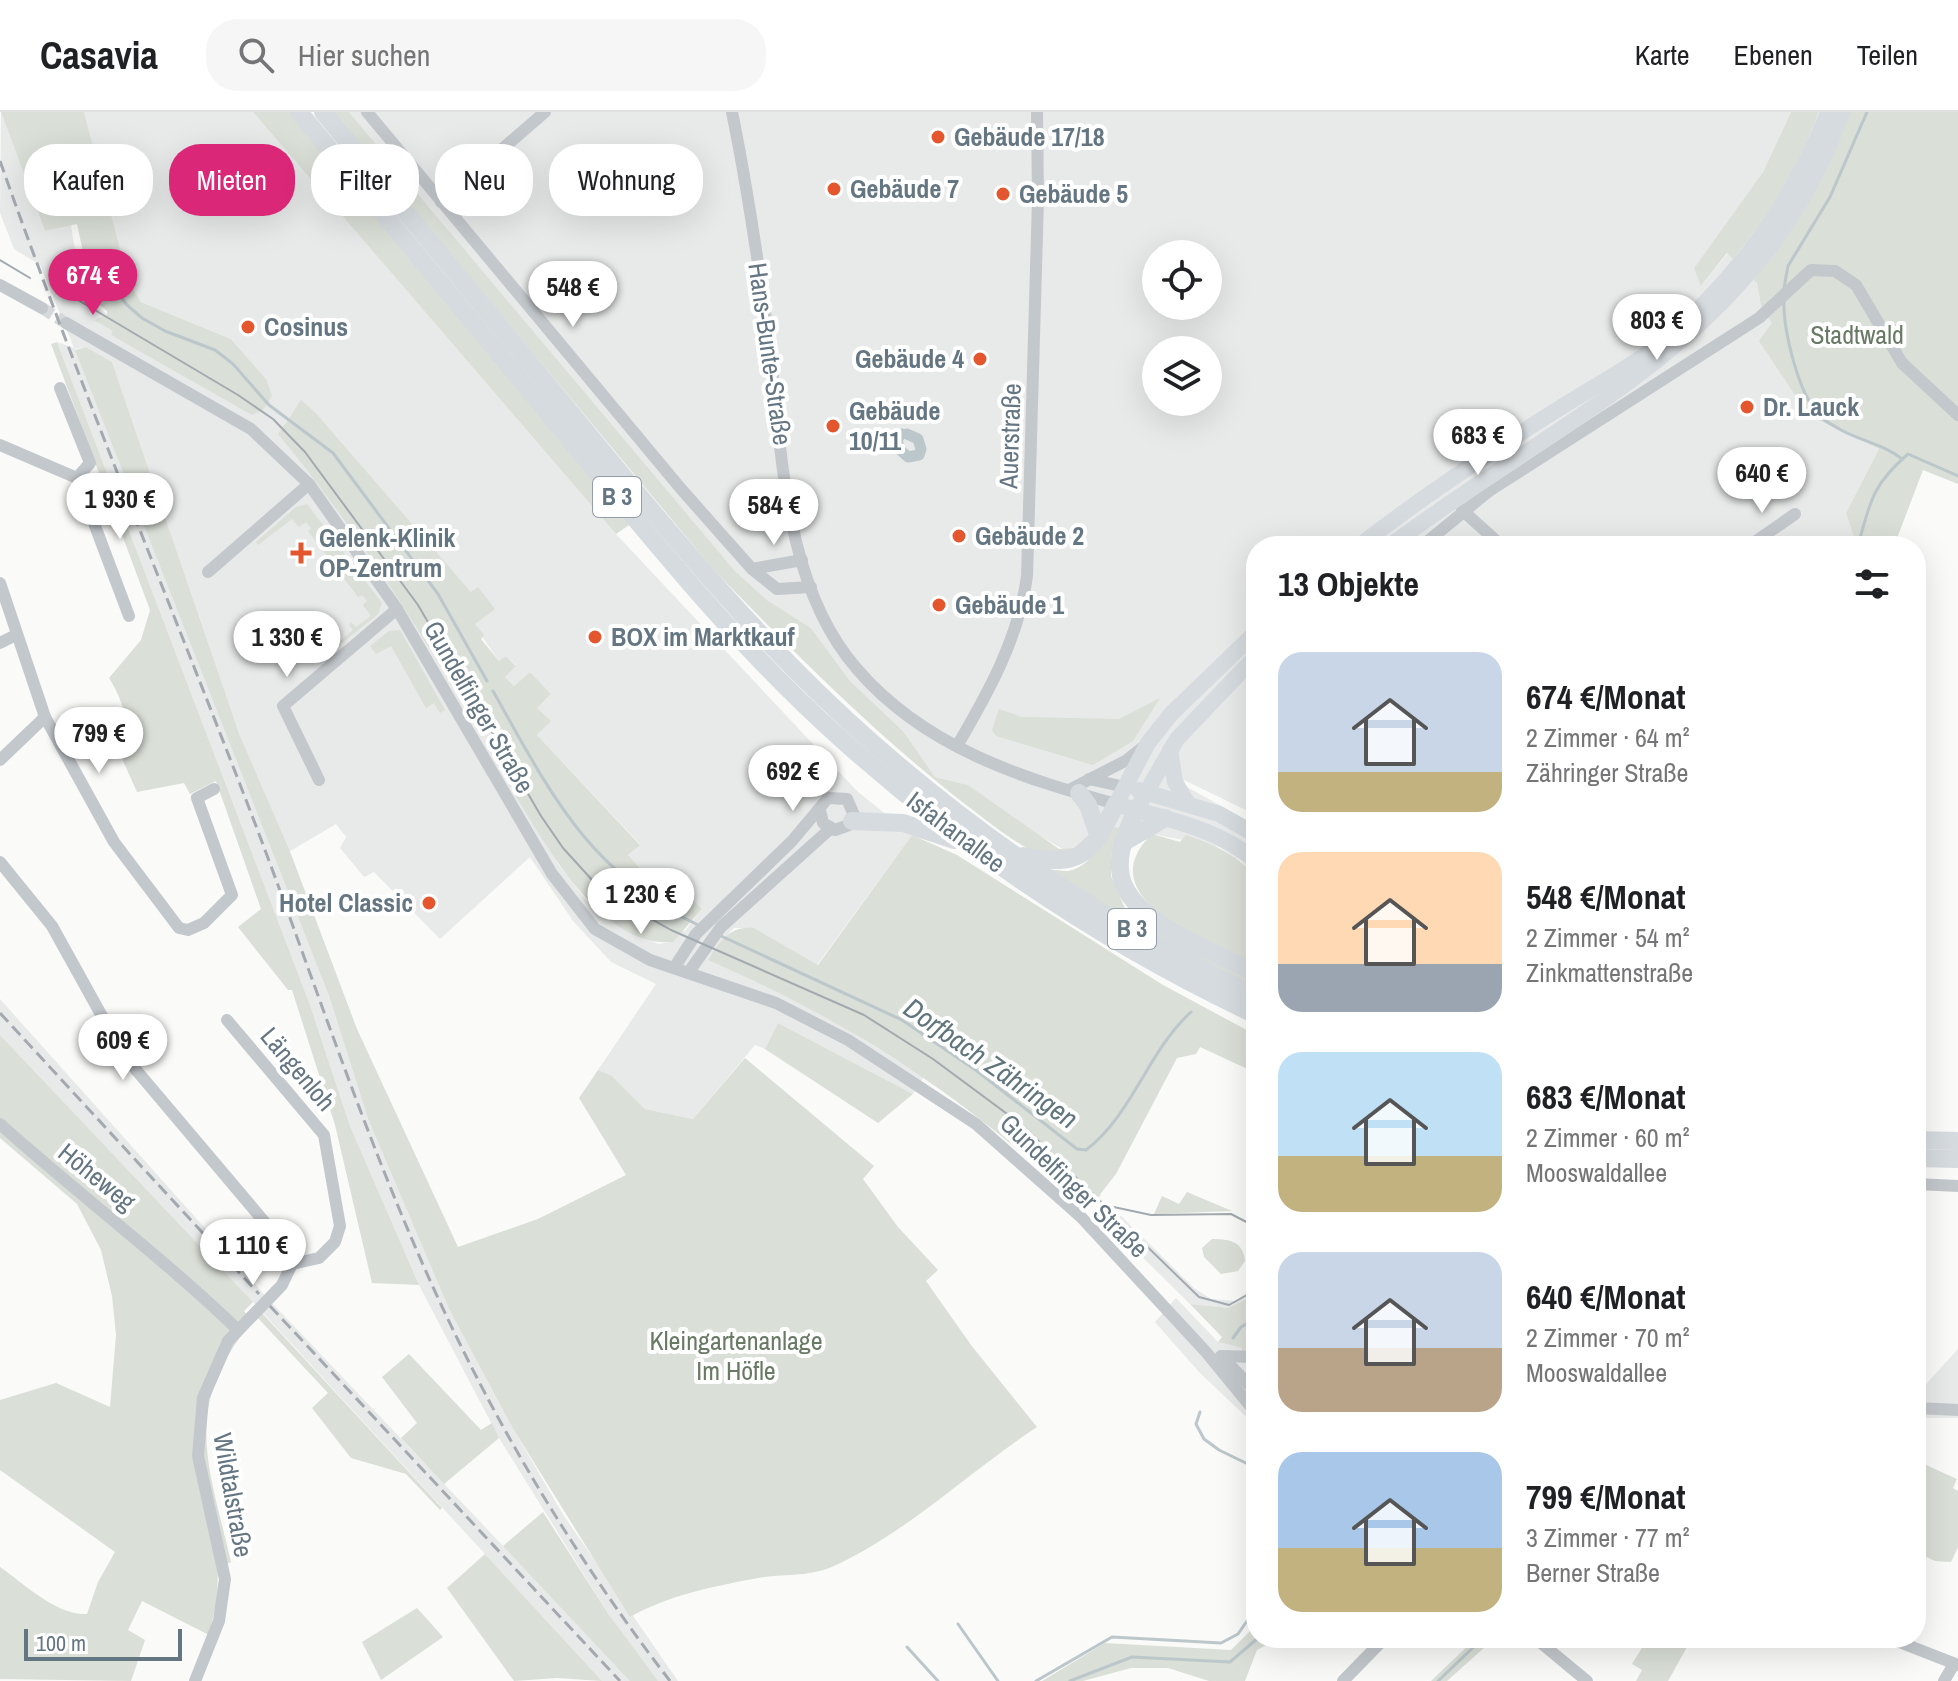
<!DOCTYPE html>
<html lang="de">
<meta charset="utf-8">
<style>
body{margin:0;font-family:"Archivo Narrow",sans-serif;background:#f6f6f6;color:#202124;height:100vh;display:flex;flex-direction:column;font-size:30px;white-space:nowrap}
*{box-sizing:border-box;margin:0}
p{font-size:26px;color:#757577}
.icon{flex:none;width:44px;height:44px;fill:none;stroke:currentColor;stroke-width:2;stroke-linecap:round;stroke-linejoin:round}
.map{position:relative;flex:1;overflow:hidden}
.details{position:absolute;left:1246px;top:424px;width:680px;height:1112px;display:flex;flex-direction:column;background:#fff;border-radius:32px;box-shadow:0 8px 32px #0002}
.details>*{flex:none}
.top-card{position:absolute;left:24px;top:32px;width:760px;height:72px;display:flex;gap:16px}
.controls{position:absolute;left:1142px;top:128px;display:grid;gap:16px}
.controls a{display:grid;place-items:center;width:80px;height:80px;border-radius:50%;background:#fff;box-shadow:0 8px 32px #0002;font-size:40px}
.scale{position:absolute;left:24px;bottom:20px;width:158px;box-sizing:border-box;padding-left:8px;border:4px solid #657683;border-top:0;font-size:22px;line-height:28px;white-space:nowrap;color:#657683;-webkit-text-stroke:6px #fff;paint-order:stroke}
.price{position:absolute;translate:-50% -68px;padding:0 18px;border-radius:28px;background:#fff;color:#222;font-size:26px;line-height:52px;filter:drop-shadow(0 2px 4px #0008)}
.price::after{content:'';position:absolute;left:50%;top:48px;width:24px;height:18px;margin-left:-12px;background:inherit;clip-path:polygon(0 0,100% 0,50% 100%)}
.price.selected{background:#db2777;color:#fff}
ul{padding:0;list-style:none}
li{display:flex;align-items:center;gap:24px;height:200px;padding:0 32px}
li span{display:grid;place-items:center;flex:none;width:224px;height:160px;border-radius:24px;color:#555}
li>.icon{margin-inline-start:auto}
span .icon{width:96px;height:96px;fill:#fffc;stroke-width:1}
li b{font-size:34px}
h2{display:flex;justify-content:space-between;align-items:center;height:96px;padding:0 32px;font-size:34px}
.chip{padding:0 28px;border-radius:32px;background:#fff;box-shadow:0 8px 32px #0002;font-size:28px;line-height:72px}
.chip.selected{background:#db2777;color:#fff}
header{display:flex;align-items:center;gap:48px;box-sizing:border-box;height:112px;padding:0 40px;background:#fff;border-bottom:2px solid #e0e0e0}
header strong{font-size:38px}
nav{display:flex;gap:44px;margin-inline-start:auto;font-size:28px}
.search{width:560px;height:72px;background:#f6f6f6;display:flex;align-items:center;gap:20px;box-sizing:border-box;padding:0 28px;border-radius:32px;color:#757577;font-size:30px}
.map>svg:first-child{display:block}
.built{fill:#e8e9e9;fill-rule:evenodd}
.green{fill:#dadfd7}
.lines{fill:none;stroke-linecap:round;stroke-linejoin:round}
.stream{stroke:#bbc7cb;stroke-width:3}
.canal{stroke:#bbc7cb;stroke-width:11}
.minor-tunnel{stroke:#d5d9db;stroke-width:12;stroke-dasharray:12 6;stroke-linecap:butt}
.minor{stroke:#c3c8cc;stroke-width:12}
.major{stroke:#d6dbdf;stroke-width:16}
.highway{stroke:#d6dbdf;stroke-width:18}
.tram{stroke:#a2aab0;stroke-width:2}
.rail{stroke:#a2aab0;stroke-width:3;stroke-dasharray:12 6;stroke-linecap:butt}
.poi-dot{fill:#e4572e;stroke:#fff;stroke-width:3}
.labels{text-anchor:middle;stroke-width:8;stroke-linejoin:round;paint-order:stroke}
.shield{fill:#fff;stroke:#939fa8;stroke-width:2}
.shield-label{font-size:24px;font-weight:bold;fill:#657683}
.poi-label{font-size:26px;font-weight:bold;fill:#657683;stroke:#fff;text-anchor:start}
.park-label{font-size:26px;fill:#687a64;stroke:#fff}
.street-label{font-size:26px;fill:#657683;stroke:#fff}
.water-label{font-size:28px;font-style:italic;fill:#60757c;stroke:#fff}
</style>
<header>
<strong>Casavia</strong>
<div class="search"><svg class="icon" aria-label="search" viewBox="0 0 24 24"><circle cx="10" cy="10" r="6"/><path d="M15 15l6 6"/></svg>Hier suchen</div>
<nav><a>Karte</a><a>Ebenen</a><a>Teilen</a></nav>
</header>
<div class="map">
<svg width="1958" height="1569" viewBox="0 0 1958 1569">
<rect width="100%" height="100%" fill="#fafaf8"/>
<!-- built -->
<g class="built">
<path d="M1,0L45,119L71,113L83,188L192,250L264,297L272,284L267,268L231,227L141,190L129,170L84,0H253L616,422L858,680L912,723L817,853L754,816H734L716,836L872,901L1024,1009L1101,1083L1092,1095L1013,1021L926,956L862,914L798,887L924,965L913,982L778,911L765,937L755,933L693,1007L645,997L612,964L598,958L656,872L611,850L573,809L530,745L440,827L374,760L364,765L340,736L346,725L336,712L287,741L240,624L112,250L86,235L75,237L329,884L368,1007L449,1197L512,1315L564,1404L678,1569H602L253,1190L0,923V887L272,1191L586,1521L609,1503L499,1326L419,1173L350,1014L310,893L57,230L74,236L40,153L14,137L0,101ZM301,289L316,301L471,480L458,490L499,549L506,544L516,553L505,565L514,574L530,560L551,582L537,596L550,609L537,623L640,732L628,743L655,773L667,761L702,797L685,819L624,784L597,761L569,730L480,595L453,533L426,489L346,376L311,336L284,312ZM515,679L553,741L583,774L614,800L671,830L658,832L622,815L586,788L559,753Z"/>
<path d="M349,0H1791L1763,60L1694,156L1702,173L1728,141L1757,171L1761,194L1773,211L1808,304L1879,337L1846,401L1855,424L1851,434H1256V703L1184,668L1185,674L1256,713V765L1241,749L1219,735L1152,722L1146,728L1120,717L1091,718L1083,731L1066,739L1021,713L968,673L935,665L903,619L850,569L811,516L767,488L735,459ZM1156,142H1208V194H1156ZM1156,238H1208V290H1156Z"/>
<path d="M1111,1102L1121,1104L1194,1176L1211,1187L1235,1189L1256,1174V1182L1228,1196L1190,1192L1106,1109Z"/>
<path d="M1176,1186L1218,1230L1242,1236L1241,1242L1256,1240V1314L1200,1261L1155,1210Z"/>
<path d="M1958,1237V1306H1916V1283Z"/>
</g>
<!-- green -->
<g class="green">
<path d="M1,0H84L129,170L141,190L231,227L267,268L272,284L264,297L252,303L111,223L113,219L94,208L107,203V199L93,187L77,112L45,119Z"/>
<path d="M253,0H290L632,411L616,422Z"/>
<path d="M332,0H349L735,459L767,488L811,516L850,569L903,619L935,665L968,673L1059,737L1074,736L1087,724L1088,731C1072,742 1057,745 1037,740C1017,734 984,706 966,693C875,622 793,540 713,457Z"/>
<path d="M1791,0H1819C1799,53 1769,103 1733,147L1727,141L1701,174L1694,156L1763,60Z"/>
<path d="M1845,0H1958V372L1923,358L1894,434H1851L1854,424L1846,401L1879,337L1809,304L1759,229L1772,211L1761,194L1757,171L1751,165Z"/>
<path d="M57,230L310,893L350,1014L419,1173L372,1171L335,1013L292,878H288L238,815L261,797L216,669L190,682L184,671L137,680L119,640C130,612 125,592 109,566L141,528L150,498L51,232Z"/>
<path d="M86,235L112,250L240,624L291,742L357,917L458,1135L538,1107L626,1063L579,986L598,958L612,964L645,997L693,1007L745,946L874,1054L863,1067L898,1115L938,1158L926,1169L971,1233L1037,1315C970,1359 909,1419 836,1453C809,1466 785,1461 758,1466C715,1474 669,1483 630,1505L512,1315L449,1197L368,1007L329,884L75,238Z"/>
<path d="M301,288L316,301L471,480L478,475L495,497L475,512L484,523L481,527L499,549L506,544L516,554L505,565L514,574L530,560L551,582L537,596L551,609L537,623L640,733L628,743L654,772L667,761L702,797L673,830C601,836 547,734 515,683L514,676L527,664L486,601L480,595L468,601C411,503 350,409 278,322Z"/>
<path d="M307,392L382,491L378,502L336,536L329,529L334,524L340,529L353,518L349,513L351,510L356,515L371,504L363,493L367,489L362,483L358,485L308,419L311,416L306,410L299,415L292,407L258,433L256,430L296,395Z"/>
<path d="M400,518L445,598L440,601L434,591L426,596L391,534L376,542L370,534L389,519Z"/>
<path d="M1160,586L1133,629L1093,653L996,624L992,618L999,597L1022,605L1119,607Z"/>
<path d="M1113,714L1120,717L1111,744V764L1127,801L1179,833L1256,870V876L1176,837L1043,757C1051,757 1061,759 1068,759C1089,756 1103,730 1113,714Z"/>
<path d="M1152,722L1180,730L1186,723C1214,733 1237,742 1256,765V854C1212,832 1085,786 1152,722Z"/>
<path d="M912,723L957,743L1163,873L1256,923V961L1200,935L1196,942L1177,946L1116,1062L1087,1099C970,989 856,912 708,848C720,829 730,813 754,816L818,853Z"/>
<path d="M778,911L913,982L878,1011L765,937Z"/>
<path d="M0,923L253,1190L244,1199L253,1209C180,1294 209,1354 231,1450L218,1456L217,1488L209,1523L142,1489L128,1518L145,1528L131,1569L0,1567V1455C23,1471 57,1504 87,1502L98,1470L115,1440L0,1358V1288L56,1271L110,1295L116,1223L112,1184L101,1138L77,1092L0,1026Z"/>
<path d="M1187,1080L1232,1099L1154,1102L1162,1084L1179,1092Z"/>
<path d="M1212,1127C1229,1127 1243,1129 1245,1149L1238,1159L1221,1162L1204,1145L1202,1136Z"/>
<path d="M1256,1182V1240L1241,1242L1242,1236L1218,1230L1222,1225L1190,1192L1228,1196Z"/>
<path d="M262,1201L442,1396L440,1398L406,1362L351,1346L312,1296L328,1281L257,1205Z"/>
<path d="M409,1242L481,1318L492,1311L499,1326L444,1372L401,1326L417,1311L382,1265Z"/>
<path d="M1926,1353L1957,1367L1953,1376L1958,1379V1435L1951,1450L1935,1449L1916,1440V1381Z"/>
<path d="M543,1400L609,1503L658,1569H630L503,1434Z"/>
<path d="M485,1442L602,1569L557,1566L514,1569L447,1476Z"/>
<path d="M417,1496L443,1525L381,1568L362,1530Z"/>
<path d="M1256,1513V1526H1279L1257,1538L1245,1569H1209L1168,1556H1131L1083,1569H1042L1105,1531L1231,1538Z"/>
<path d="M1476,1526H1495L1447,1569H1431Z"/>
<path d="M1648,1526H1692L1668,1569H1636L1642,1558L1632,1552Z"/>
</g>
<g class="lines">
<!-- stream -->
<g class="stream">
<path d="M105,165L127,193L142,206L165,219L215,238L233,252L269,293L333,341L438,482L487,569"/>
<path d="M1784,176L1788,154L1830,85L1867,0"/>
<path d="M1784,187C1783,218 1798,282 1820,304C1825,310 1835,314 1841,318C1861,329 1883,332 1902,347"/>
<path d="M1858,434C1870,390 1872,373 1908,342L1958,364"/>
<path d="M493,579C551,682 588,760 700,814"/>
<path d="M721,824L902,908L977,959L1077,1037L1086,1038C1132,1003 1148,939 1191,900"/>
<path d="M1233,1226L1241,1215L1256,1206"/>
<path d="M1200,1300L1196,1312L1204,1327L1219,1338L1256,1356"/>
<path d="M958,1512L998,1569"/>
<path d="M907,1535L938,1569"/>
<path d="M1036,1569L1112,1525L1221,1531L1238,1522L1256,1496"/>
<path d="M1070,1569L1132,1545L1230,1550L1258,1526"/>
<path d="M1438,1569L1483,1526"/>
</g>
<!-- canal -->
<path class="canal" d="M902,322L897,326L899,337L908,345L919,343L921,337L918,327L907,322"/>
<!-- minor-tunnel -->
<path class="minor-tunnel" d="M42,196L66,211"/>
<!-- minor -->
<g class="minor">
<path d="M367,0L682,378L752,457L777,477L811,475"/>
<path d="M732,0C747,73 758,148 768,222C782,331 781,470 857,557C924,635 1021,666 1116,692"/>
<path d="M441,90L545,0"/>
<path d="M0,173L42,196"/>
<path d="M66,211L251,317L309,372L397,497L552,762L595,817L650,848L776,891L848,928L976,1012L1081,1105L1206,1240L1256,1301"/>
<path d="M60,276L90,351L77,366"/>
<path d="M0,333L77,366L129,504"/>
<path d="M1462,398L1502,434"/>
<path d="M1422,434L1489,379L1759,206L1811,158L1835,159L1856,173L1902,251L1958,303"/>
<path d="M1749,434L1795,402"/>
<path d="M752,457L802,448"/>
<path d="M208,460L309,372"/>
<path d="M0,471L45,605"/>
<path d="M0,531L16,523"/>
<path d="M957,634C988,581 1019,526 1027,464L1038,88L1037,0"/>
<path d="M0,648L45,605L114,730L179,816L188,818L204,811L232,783L197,686L214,677"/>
<path d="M1089,667L1125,675"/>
<path d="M319,668L283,594L397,497"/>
<path d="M1069,678L1127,648L1142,636"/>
<path d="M0,750L52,814L113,924L137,959L284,1133L292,1152L282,1173L228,1229L203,1286L198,1344L225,1467L219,1509L195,1569"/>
<path d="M674,856L696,822L792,729L828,686L847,687L854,703L849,713L835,718L823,711L820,698"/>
<path d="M688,861L721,815L830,717"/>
<path d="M227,908L324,1023L340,1114L335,1130L319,1146L292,1152"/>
<path d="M0,1012C78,1082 161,1144 237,1217"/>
<path d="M1916,1072L1958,1074"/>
<path d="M1221,1244L1256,1280"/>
<path d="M1221,1244L1256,1245"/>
<path d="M1916,1296L1958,1298"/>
<path d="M1535,1526L1587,1569"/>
<path d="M1889,1526L1958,1553"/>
<path d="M1343,1569L1385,1526"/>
<path d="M1944,1569L1954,1552"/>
</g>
<!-- major -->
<g class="major">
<path d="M1359,434C1422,385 1488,341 1555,299C1589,277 1625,259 1657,234C1734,172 1792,91 1828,0"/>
<path d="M1390,434C1568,300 1761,227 1842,0"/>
<path d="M1256,520L1171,602L1148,631L1116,692C1165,707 1216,715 1256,749"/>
<path d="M1170,638L1175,670L1188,692"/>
<path d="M1138,678L1219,702L1256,723"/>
<path d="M1136,698L1177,627L1256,544"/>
</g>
<!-- highway -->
<g class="highway">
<path d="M299,0C388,106 475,213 563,319C650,425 738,535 840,626C965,738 1105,832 1256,903"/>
<path d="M323,0C410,106 497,212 584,317C675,428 767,539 876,634C990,734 1118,818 1256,884"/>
<path d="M1079,681L1088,693L1099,725"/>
<path d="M1136,698C1129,716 1118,736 1120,757C1122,808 1216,841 1256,861"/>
<path d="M852,709L903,711L954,728"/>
<path d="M1124,730L1165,706"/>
<path d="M1023,744C1082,756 1091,742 1116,692"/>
<path d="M1916,1028L1958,1029"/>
<path d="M1916,1046L1958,1047"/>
</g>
<!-- tram -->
<g class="tram">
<path d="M0,148L30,166"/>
<path d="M51,172L238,283L273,307L305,340L418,493L541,704L563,736L593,769L619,789L671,818L864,903L933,947L1022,1013L1199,1185L1229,1193L1256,1178"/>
<path d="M1109,1094L1151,1103L1231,1102L1256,1115"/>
</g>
<!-- rail -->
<g class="rail">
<path d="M0,49C79,273 171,492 256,714C321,886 377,1063 458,1228C516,1347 589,1464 670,1569"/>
<path d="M0,901L259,1182"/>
<path d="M270,1194L620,1569"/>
</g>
</g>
<!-- markers -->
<g class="poi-dot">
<circle cx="938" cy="25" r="8"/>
<circle cx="834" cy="77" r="8"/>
<circle cx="1003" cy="82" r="8"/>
<circle cx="248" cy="215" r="8"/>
<circle cx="980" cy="247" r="8"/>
<circle cx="1747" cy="295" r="8"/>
<circle cx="833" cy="314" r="8"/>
<circle cx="959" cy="424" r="8"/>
<path d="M297 429h8v8h8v8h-8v8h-8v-8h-8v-8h8z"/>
<circle cx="939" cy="493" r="8"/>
<circle cx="595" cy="525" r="8"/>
<circle cx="429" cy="791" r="8"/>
</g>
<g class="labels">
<!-- shield labels -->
<g class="shield">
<rect x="593" y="365" width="48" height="40" rx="6"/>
<rect x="1108" y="797" width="48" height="40" rx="6"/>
</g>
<g class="shield-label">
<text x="617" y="393">B 3</text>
<text x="1132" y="825">B 3</text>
</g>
<!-- poi labels -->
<g class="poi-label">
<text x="954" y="34">Gebäude 17/18</text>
<text x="850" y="86">Gebäude 7</text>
<text x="1019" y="91">Gebäude 5</text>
<text x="264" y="224">Cosinus</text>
<text x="964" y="256" text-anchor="end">Gebäude 4</text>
<text x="1763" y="304">Dr. Lauck</text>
<text x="849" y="308">Gebäude<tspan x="849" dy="30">10/11</tspan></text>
<text x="975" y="433">Gebäude 2</text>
<text x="319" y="435">Gelenk-Klinik<tspan x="319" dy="30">OP-Zentrum</tspan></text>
<text x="955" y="502">Gebäude 1</text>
<text x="611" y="534">BOX im Marktkauf</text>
<text x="413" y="800" text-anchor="end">Hotel Classic</text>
</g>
<!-- park labels -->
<g class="park-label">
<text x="1857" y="232">Stadtwald</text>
<text x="736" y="1238">Kleingartenanlage<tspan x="736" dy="30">Im Höfle</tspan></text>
</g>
<!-- street labels -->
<g class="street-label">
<text transform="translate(770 242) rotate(82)" y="9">Hans-Bunte-Straße</text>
<text transform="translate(1010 324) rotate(-88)" y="9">Auerstraße</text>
<text transform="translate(479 595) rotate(60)" y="9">Gundelfinger Straße</text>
<text transform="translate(956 720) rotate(37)" y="9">Isfahanallee</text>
<text transform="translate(298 957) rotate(50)" y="9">Längenloh</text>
<text transform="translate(97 1065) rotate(39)" y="9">Höheweg</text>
<text transform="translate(1074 1074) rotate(44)" y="9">Gundelfinger Straße</text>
<text transform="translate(233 1383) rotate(80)" y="9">Wildtalstraße</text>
</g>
<!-- water labels -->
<g class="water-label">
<text transform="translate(991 951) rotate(35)" y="10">Dorfbach Zähringen</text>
</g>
</g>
</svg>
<div class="controls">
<a><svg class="icon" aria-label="locate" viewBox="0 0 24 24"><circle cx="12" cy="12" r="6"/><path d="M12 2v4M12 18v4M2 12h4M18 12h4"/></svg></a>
<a><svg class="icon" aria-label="layers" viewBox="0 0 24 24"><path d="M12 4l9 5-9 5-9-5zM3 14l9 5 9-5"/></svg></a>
</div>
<div class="scale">100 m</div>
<b class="price selected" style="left:93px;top:205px">674 €</b>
<b class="price" style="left:573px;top:217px">548 €</b>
<b class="price" style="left:1657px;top:250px">803 €</b>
<b class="price" style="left:1478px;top:365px">683 €</b>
<b class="price" style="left:1762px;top:403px">640 €</b>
<b class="price" style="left:120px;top:429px">1 930 €</b>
<b class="price" style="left:774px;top:435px">584 €</b>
<b class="price" style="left:287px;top:567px">1 330 €</b>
<b class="price" style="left:99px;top:663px">799 €</b>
<b class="price" style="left:793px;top:701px">692 €</b>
<b class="price" style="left:641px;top:824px">1 230 €</b>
<b class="price" style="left:123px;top:970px">609 €</b>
<b class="price" style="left:253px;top:1175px">1 110 €</b>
<div class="top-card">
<a class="chip">Kaufen</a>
<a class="chip selected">Mieten</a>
<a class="chip">Filter</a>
<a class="chip">Neu</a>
<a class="chip">Wohnung</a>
</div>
<section class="details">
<h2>13 Objekte<svg class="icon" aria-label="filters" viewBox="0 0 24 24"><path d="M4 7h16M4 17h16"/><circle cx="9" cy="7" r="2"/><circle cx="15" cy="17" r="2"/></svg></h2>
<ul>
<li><span style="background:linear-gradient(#c9d6e8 75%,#c2b280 0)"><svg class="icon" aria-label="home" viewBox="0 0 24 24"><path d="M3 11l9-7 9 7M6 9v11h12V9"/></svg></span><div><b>674 €/Monat</b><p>2 Zimmer · 64 m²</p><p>Zähringer Straße</p></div></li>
<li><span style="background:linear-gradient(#ffd9b3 70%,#9aa5b1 0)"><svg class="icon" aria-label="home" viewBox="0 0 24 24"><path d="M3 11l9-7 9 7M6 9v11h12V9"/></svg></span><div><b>548 €/Monat</b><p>2 Zimmer · 54 m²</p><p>Zinkmattenstraße</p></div></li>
<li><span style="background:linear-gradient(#bfe0f5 65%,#c2b280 0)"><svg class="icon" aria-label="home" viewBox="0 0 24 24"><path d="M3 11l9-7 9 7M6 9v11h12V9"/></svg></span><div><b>683 €/Monat</b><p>2 Zimmer · 60 m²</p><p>Mooswaldallee</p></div></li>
<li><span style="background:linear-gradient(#c9d6e8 60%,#b9a48a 0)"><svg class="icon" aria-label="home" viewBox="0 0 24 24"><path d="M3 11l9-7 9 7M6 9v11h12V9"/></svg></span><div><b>640 €/Monat</b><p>2 Zimmer · 70 m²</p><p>Mooswaldallee</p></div></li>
<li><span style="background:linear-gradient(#a9c7e8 60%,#c2b280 0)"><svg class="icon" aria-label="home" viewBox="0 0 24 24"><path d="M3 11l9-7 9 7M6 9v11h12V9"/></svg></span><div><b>799 €/Monat</b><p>3 Zimmer · 77 m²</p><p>Berner Straße</p></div></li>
</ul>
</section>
</div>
